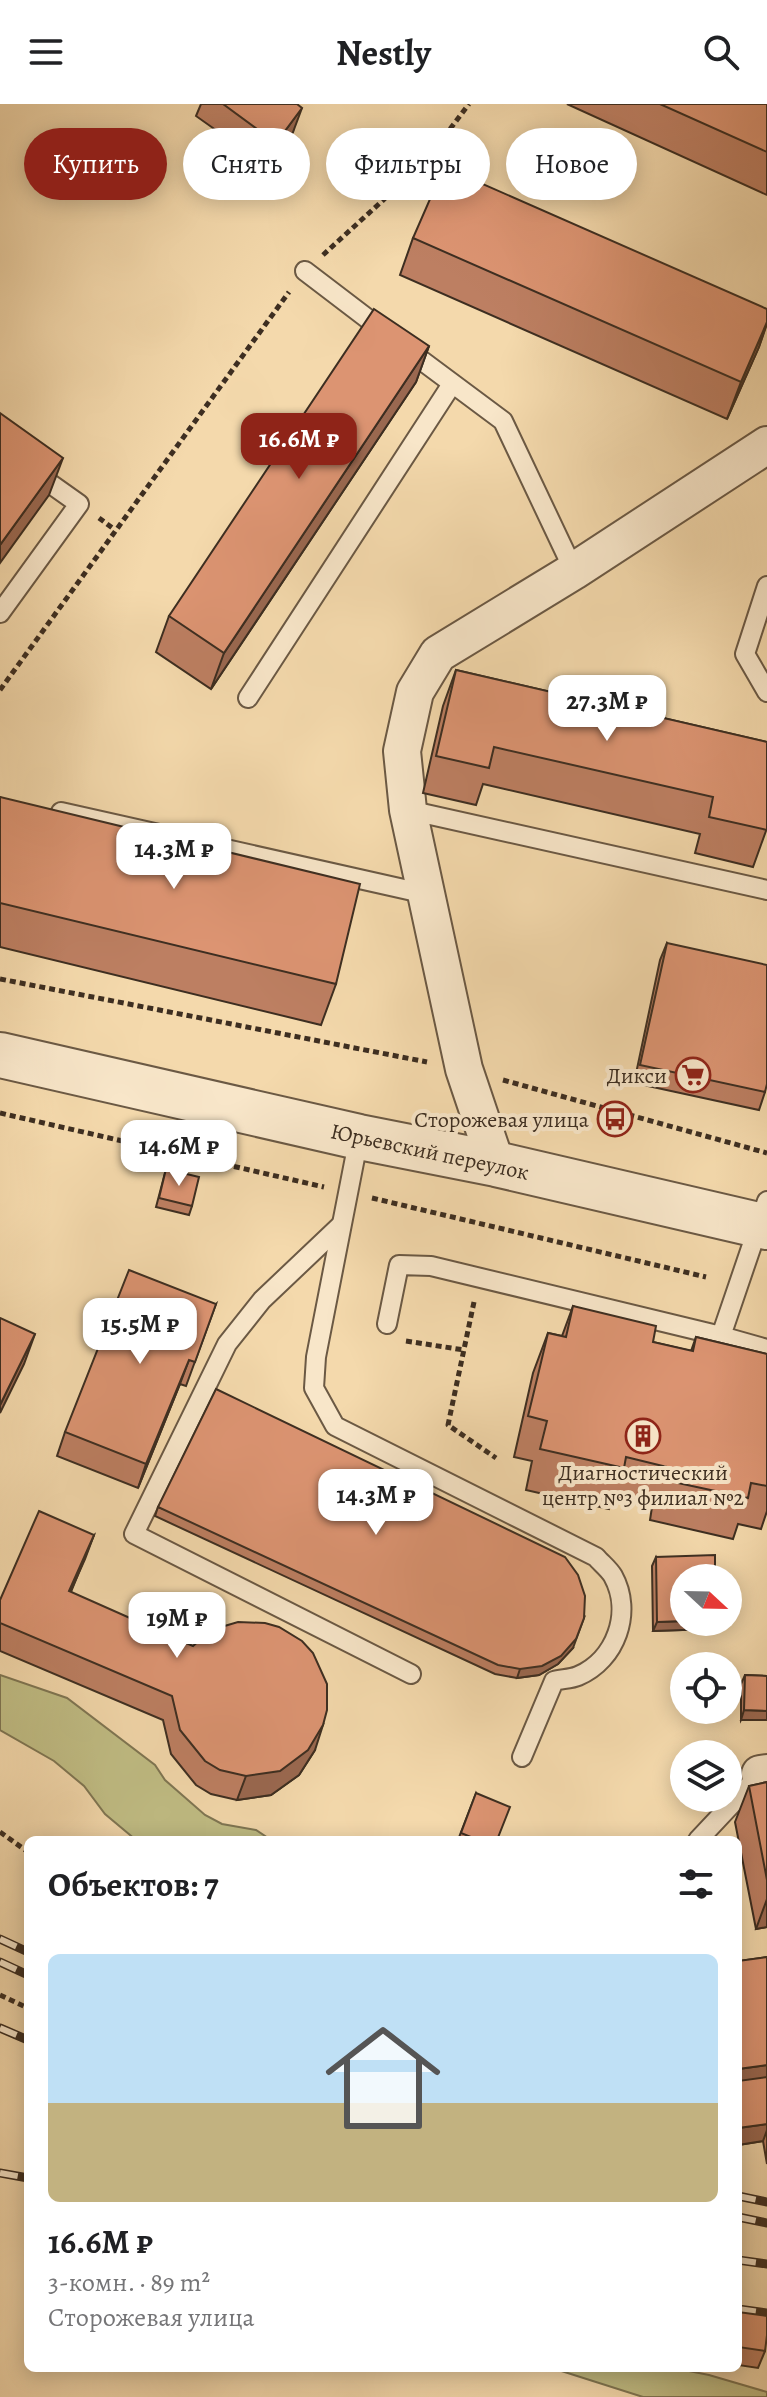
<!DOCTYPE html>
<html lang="ru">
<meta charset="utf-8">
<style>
body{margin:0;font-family:Alegreya,serif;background:#f2f2f2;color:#202124;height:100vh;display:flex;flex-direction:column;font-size:30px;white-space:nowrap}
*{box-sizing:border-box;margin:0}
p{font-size:26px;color:#757577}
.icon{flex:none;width:44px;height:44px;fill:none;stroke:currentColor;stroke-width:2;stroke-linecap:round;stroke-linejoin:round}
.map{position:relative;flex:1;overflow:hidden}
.panel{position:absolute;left:24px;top:1732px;width:718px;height:536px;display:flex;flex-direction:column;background:#fff;border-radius:12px;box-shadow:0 4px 20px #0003}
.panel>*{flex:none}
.banner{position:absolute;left:24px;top:24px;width:720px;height:72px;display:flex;gap:16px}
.needle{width:52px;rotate:112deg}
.buttons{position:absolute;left:670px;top:1460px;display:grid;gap:16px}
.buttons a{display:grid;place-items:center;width:72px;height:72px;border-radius:50%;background:#fff;box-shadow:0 4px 20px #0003;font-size:40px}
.price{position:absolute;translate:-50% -68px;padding:0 18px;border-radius:16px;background:#fff;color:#222;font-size:26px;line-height:52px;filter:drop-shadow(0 2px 4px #0008)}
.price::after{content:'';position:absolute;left:50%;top:48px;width:24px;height:18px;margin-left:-12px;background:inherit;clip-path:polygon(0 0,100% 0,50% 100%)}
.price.current{background:#8f2418;color:#fff}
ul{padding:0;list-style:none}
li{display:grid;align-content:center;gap:16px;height:424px;padding:0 24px}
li+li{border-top:2px solid #e0e0e0}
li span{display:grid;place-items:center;height:248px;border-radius:12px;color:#555}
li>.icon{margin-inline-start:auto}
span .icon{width:144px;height:144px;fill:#fffc;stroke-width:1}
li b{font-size:34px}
h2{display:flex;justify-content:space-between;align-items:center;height:96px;padding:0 24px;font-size:34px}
.tag{padding:0 28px;border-radius:36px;background:#fff;box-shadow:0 4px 20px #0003;font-size:28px;line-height:72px}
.tag.current{background:#8f2418;color:#fff}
header{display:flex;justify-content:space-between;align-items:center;height:104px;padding:0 24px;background:#fff;font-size:36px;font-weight:600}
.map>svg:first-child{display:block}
.green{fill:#c1be85;stroke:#7f7653;stroke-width:2}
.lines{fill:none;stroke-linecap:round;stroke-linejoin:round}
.service-casing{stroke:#6b5944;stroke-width:22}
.minor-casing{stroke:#6b5944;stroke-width:40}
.tertiary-casing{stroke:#6b5944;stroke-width:48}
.path{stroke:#3d2e21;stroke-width:5;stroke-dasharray:6 4;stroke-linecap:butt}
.service{stroke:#f8e6c9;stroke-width:18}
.minor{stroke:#f8e6c9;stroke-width:36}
.tertiary{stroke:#f8e6c9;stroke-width:44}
.rail-casing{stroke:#3d2e21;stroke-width:9}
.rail{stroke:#f8e6c9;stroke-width:6;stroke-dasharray:18;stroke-linecap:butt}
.wall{fill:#bd7f62;stroke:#3d2e21;stroke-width:2}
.shaded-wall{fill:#9a6850;stroke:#3d2e21;stroke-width:2}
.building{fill:#dc9472;stroke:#3d2e21;stroke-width:2}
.labels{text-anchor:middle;stroke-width:8;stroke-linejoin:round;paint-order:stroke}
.poi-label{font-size:22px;fill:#3d2e21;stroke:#f8e6c9;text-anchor:end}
.street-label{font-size:22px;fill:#3d2e21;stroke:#f8e6c9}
</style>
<header><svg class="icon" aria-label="menu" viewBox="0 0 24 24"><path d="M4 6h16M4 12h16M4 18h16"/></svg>Nestly<svg class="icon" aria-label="search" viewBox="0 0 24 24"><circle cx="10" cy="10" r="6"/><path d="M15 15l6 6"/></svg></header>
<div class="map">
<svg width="767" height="2293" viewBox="0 0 767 2293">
<rect width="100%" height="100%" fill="#f4d9ac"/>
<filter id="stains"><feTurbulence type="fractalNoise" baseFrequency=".0025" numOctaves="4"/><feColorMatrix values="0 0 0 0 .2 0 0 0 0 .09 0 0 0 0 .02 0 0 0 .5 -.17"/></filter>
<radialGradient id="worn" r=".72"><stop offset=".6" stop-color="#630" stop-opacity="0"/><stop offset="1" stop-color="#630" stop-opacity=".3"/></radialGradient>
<!-- green -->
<g class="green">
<path d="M0,1571L67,1594L155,1661L165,1676L205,1711L222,1720L256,1726L271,1736H136L105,1710L84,1682L54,1657L0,1626Z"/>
<path d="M552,2264H674L709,2271L767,2288V2293H643Z"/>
</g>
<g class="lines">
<!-- service casing -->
<g class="service-casing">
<g id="service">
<path d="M422,62L463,80"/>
<path d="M305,167L385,228"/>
<path d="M405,244L503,317L574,467"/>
<path d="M0,344L79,400L0,509"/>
<path d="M767,482L745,550L767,588"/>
<path d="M248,594L452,280"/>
<path d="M408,706L767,786"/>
<path d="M61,708L426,790"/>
<path d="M359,1033L316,1253L314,1284L335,1322L596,1453C601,1459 609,1465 613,1472C633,1508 616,1556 578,1572C571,1575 561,1575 554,1577L522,1653"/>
<path d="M767,1097L721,1232L767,1245"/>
<path d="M341,1121L262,1196L227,1240L134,1430L411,1570"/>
<path d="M387,1220L399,1161L431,1162L721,1232"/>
<path d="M698,1736L760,1670"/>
</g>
</g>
<!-- minor casing -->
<g class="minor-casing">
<g id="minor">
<path d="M496,1060L464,965L408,706L402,647L415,588L438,550L574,467L767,341"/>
<path d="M760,1670L767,1669"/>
</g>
</g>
<!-- tertiary casing -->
<g class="tertiary-casing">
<path id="tertiary" d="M0,951L359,1033L496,1060L767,1123"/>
</g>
<!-- path -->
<g class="path">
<path d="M438,41L469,0"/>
<path d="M323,151L404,77"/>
<path d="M99,414L115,426"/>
<path d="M0,586L289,188"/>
<path d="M0,875L427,958"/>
<path d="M503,976L767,1049"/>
<path d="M0,1009L324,1083"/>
<path d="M372,1094L706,1173"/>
<path d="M474,1198L448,1321L496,1354"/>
<path d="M406,1237L464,1246"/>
<path d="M0,1728L28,1748"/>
<path d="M0,1891L28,1904"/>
</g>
<!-- service -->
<use href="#service" class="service"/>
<!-- minor -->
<use href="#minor" class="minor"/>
<!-- tertiary -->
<use href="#tertiary" class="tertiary"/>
<!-- rail casing -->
<g class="rail-casing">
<g id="rail">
<path d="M0,1835L28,1848"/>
<path d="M0,1858L28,1871"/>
<path d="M0,1924L28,1936"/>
<path d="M0,2069L28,2074"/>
<path d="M738,2092L767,2098"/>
<path d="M738,2113L767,2119"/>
<path d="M738,2156L767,2160"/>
<path d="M738,2205L767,2209"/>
</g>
</g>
<!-- rail -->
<use href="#rail" class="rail"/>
</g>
<!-- wall -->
<g class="wall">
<path d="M201,0H297L293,28L268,63L196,12Z"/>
<path d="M567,0H767V91Z"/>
<path d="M413,134L767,205V220L759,243L727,315L400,171Z"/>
<path d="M429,242L416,278L211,585L156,548L169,512Z"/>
<path d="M456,566L767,638V724L753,763L695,749L700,730L483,680L476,701L423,689L443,602Z"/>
<path d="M0,693L336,880L321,921L0,843Z"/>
<path d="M667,839L765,988L759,1006L634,979L660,856Z"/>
<path d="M166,1065L192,1102L189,1111L156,1103Z"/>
<path d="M216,1200L186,1282L180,1280L138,1384L57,1352L65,1328Z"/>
<path d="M573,1202L653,1238L691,1247L696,1233L767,1250V1407L761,1425L738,1420L733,1435L650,1416L652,1403L613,1394L609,1405L526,1386L532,1357L514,1353L533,1269L548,1229L562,1232Z"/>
<path d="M158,1403L573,1544L558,1560L539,1571L517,1574L495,1570L155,1412Z"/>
<path d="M94,1431L71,1488L315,1646L299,1671L271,1691L237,1696L211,1690L196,1681L171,1650L163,1616L0,1547V1496Z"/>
<path d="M656,1453L684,1518H716L713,1525L653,1527L652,1462Z"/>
<path d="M745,1571L767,1572L741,1616V1580Z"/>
<path d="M767,1678V1823L756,1825L735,1718L749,1682Z"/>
<path d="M476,1689L497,1736H458Z"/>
<path d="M767,1853V2060L763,2037L738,2041V1857Z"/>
<path d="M738,2208L765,2247L758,2264L738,2261Z"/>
</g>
<!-- shaded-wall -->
<g class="shaded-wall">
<path d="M302,4L293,28L268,63L276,39Z"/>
<path d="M767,218L759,243L727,315L741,278Z"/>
<path d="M429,242L416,278L211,585L224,549Z"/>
<path d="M63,354L49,391L0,459V441Z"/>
<path d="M35,1230L24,1260L0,1309V1301Z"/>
<path d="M189,1256L180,1280L138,1384L146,1360Z"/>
<path d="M94,1431L85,1455L60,1511L69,1487Z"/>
<path d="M584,1514L573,1544L558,1560L539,1571L517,1574L520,1565Z"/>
<path d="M684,1517L716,1518L713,1525L653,1527L657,1518Z"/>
<path d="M744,1606L767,1607V1616H741Z"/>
<path d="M323,1621L315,1646L299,1671L271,1691L237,1696L246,1672Z"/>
<path d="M767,1795V1823L756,1825Z"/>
<path d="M767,1961V1989L738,1993V1965Z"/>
<path d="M767,2020V2026L763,2037L738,2041V2024Z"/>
</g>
<!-- building -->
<g class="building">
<path d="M223,0H297L302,4L276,39Z"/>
<path d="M660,0H767V48Z"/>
<path d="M444,63L767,205V218L741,278L413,134Z"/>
<path d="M374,205L429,242L224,549L169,512Z"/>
<path d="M0,309L63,354L0,441Z"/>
<path d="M456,566L767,638V726L709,713L713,693L494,643L489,664L436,652Z"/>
<path d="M0,693L360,780L336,880L0,799Z"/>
<path d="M667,839L767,861V980L765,988L640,961Z"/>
<path d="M166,1065L199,1073L192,1102L159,1094Z"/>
<path d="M129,1166L216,1200L195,1258L189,1256L146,1360L65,1328Z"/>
<path d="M573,1202L656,1222L653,1238L693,1247L696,1233L767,1250V1382L751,1379L748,1394L664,1376L667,1363L626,1353L624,1364L540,1345L547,1317L528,1312L538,1271L548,1229L566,1233Z"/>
<path d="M0,1214L35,1230L0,1301Z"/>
<path d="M216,1285L565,1453L578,1471L585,1492L584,1514L576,1535L561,1552L542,1562L520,1565L498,1561L158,1403Z"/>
<path d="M39,1407L94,1431L69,1487L193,1542L211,1526L238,1518L265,1519L279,1523L302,1537L313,1549L327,1580V1606L323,1621L308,1646L280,1667L246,1672L220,1666L205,1657L180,1626L172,1592L0,1519V1496Z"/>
<path d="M715,1451V1474H684V1517L657,1518L656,1453Z"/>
<path d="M745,1571L767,1572V1607L744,1606Z"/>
<path d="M767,1678V1776L749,1682Z"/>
<path d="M476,1689L510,1703L497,1736H478L461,1729Z"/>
<path d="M767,1853V1961L738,1965V1857Z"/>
<path d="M767,1973V2020L738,2024V1977Z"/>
<path d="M738,2208L767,2212V2231L765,2247L738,2243Z"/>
</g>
<!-- icons -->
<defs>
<g id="supermarket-ring" transform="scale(1.8)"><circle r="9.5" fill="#f8e6c9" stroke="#8f2418" stroke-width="1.5"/><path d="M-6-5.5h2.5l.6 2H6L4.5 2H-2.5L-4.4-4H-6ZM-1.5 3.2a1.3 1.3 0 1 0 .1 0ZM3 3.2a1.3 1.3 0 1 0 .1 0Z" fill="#8f2418"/></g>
<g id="bus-ring" transform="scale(1.8)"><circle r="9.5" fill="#f8e6c9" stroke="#8f2418" stroke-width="1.5"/><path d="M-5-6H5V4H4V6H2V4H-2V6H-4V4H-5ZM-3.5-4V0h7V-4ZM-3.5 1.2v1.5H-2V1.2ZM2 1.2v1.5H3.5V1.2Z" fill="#8f2418"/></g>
<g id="building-ring" transform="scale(1.8)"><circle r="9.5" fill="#f8e6c9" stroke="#8f2418" stroke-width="1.5"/><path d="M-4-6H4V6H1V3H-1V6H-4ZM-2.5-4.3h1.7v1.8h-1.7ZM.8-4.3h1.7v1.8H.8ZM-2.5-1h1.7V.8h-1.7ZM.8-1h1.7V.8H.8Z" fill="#8f2418"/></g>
</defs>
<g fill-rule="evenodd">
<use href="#supermarket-ring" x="693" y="971"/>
<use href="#bus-ring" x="615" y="1015"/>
<use href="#building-ring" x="643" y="1332"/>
</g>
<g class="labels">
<!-- poi labels -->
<g class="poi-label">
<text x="667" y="979">Дикси</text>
<text x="589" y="1023">Сторожевая улица</text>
<text x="643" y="1376" text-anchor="middle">Диагностический<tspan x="643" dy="25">центр №3 филиал №2</tspan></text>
</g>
<!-- street labels -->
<g class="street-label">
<text transform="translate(430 1047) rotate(12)" y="8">Юрьевский переулок</text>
</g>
</g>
<rect width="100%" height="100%" filter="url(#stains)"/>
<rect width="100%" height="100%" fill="url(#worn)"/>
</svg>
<div class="buttons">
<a><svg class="needle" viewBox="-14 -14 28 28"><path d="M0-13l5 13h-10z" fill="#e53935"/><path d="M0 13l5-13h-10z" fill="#757577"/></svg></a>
<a><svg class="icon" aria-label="locate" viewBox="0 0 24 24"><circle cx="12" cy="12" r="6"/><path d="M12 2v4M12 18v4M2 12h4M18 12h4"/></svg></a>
<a><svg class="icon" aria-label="layers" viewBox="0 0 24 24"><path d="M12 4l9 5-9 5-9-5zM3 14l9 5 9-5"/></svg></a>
</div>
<b class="price current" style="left:299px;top:377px">16.6M ₽</b>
<b class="price" style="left:607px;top:639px">27.3M ₽</b>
<b class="price" style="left:174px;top:787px">14.3M ₽</b>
<b class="price" style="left:179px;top:1084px">14.6M ₽</b>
<b class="price" style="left:140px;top:1262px">15.5M ₽</b>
<b class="price" style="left:376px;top:1433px">14.3M ₽</b>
<b class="price" style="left:177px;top:1556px">19M ₽</b>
<div class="banner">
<a class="tag current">Купить</a>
<a class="tag">Снять</a>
<a class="tag">Фильтры</a>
<a class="tag">Новое</a>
</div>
<section class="panel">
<h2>Объектов: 7<svg class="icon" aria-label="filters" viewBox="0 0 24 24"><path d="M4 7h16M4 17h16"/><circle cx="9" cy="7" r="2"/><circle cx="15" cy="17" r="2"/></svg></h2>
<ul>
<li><span style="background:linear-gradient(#bfe0f5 60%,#c2b280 0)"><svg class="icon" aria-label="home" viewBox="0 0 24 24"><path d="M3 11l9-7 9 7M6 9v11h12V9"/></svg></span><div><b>16.6M ₽</b><p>3-комн. · 89 m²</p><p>Сторожевая улица</p></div></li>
</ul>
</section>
</div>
